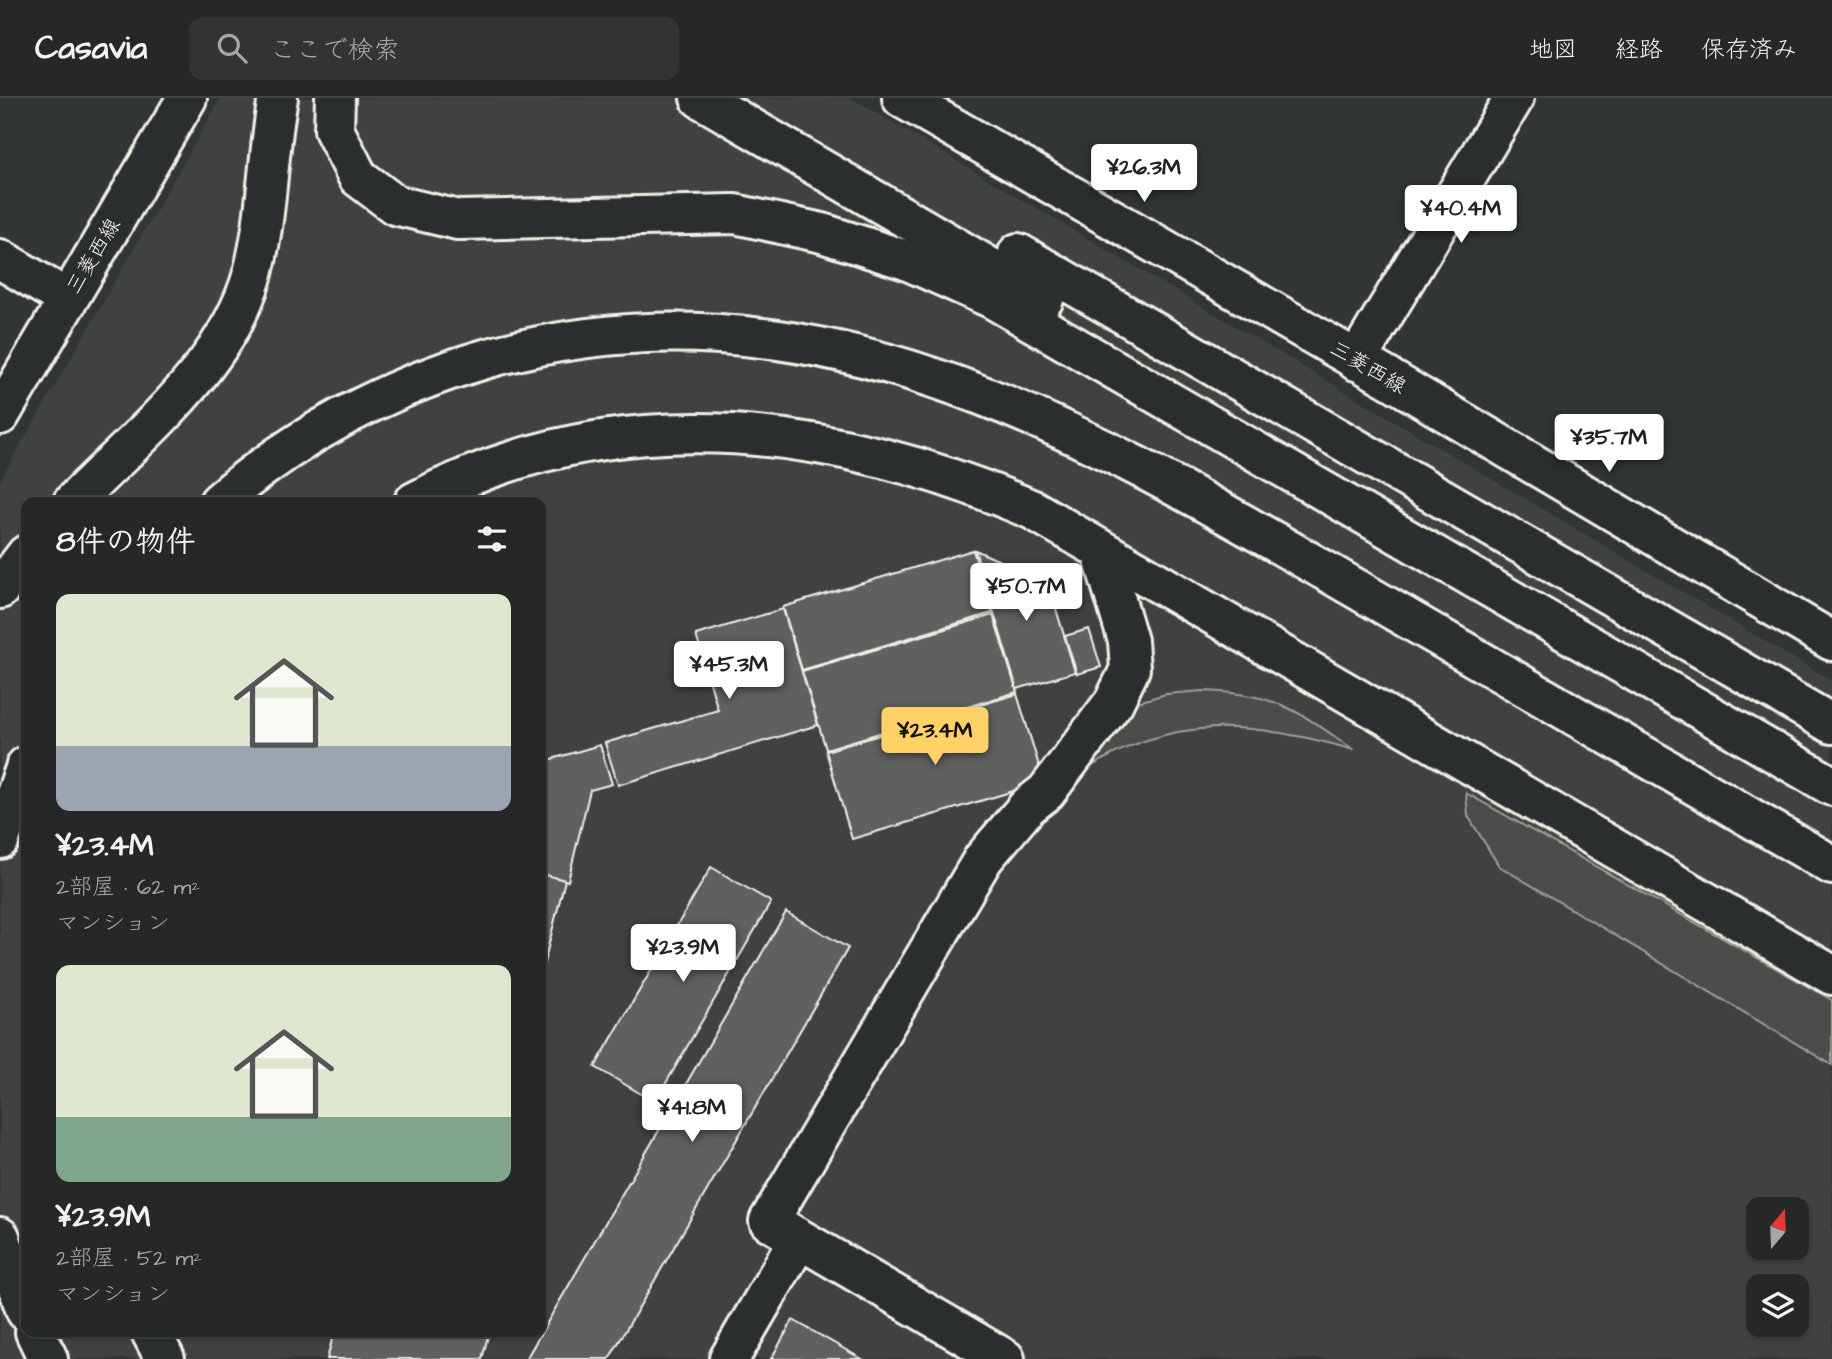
<!DOCTYPE html>
<html lang="ja">
<meta charset="utf-8">
<style>
body{margin:0;font-family:"Architects Daughter","Klee One",sans-serif;background:#323434;color:#f1f3f6;height:100vh;display:flex;flex-direction:column;font-size:26px;white-space:nowrap}
*{box-sizing:border-box;margin:0}
p{font-size:23px;color:#a4a6a8}
.icon{flex:none;width:38px;height:38px;fill:none;stroke:currentColor;stroke-width:2;stroke-linecap:round;stroke-linejoin:round}
.map{position:relative;flex:1;overflow:hidden}
.sheet{position:absolute;left:21px;top:399px;width:525px;height:840px;display:flex;flex-direction:column;background:#262828;border-radius:14px;box-shadow:0 2px 5px #0004,0 0 0 2px #424445}
.sheet>*{flex:none}
.needle{width:46px;rotate:19deg}
.buttons{position:absolute;left:1746px;top:1099px;display:grid;gap:14px}
.buttons a{display:grid;place-items:center;width:63px;height:63px;border-radius:14px;background:#262828;box-shadow:0 2px 5px #0004,0 0 0 2px #424445;font-size:35px}
.price{position:absolute;translate:-50% -60px;padding:0 16px;border-radius:7px;background:#fff;color:#222;font-size:23px;line-height:46px;filter:drop-shadow(0 2px 4px #0008)}
.price::after{content:'';position:absolute;left:50%;top:42px;width:21px;height:16px;margin-left:-10px;background:inherit;clip-path:polygon(0 0,100% 0,50% 100%)}
.price.selected{background:#ffd166;color:#111}
ul{padding:0;list-style:none}
li{display:grid;align-content:center;gap:14px;height:371px;padding:0 35px}
li span{display:grid;place-items:center;height:217px;border-radius:14px;color:#555}
li>.icon{margin-inline-start:auto}
span .icon{width:126px;height:126px;fill:#fffc;stroke-width:1}
li b{font-size:30px}
h2{display:flex;justify-content:space-between;align-items:center;height:84px;padding:0 35px;font-size:30px}
header{display:flex;align-items:center;gap:42px;box-sizing:border-box;height:98px;padding:0 35px;background:#262828;border-bottom:2px solid #424445}
header strong{font-size:33px}
nav{display:flex;gap:38px;margin-inline-start:auto;font-size:24px}
.search{width:490px;height:63px;background:#323434;display:flex;align-items:center;gap:18px;box-sizing:border-box;padding:0 24px;border-radius:14px;color:#a4a6a8;font-size:26px}
.map>svg:first-child{display:block}
.built{fill:#404242;fill-rule:evenodd}
.green{fill:#4b4d4c;stroke:#a09f9a;stroke-width:2}
.building{fill:#5f605f;stroke:#f4f1e8;stroke-width:2}
.lines{fill:none;stroke-linecap:round;stroke-linejoin:round}
.minor-casing{stroke:#f4f1e8;stroke-width:44}
.minor{stroke:#2a2d2e;stroke-width:38}
.labels{text-anchor:middle;stroke-width:6;stroke-linejoin:round;paint-order:stroke}
.street-label{font-size:21px;fill:#f4f1e8;stroke:#2a2d2e}
</style>
<header>
<strong>Casavia</strong>
<div class="search"><svg class="icon" aria-label="search" viewBox="0 0 24 24"><circle cx="10" cy="10" r="6"/><path d="M15 15l6 6"/></svg>ここで検索</div>
<nav><a>地図</a><a>経路</a><a>保存済み</a></nav>
</header>
<div class="map">
<svg width="1832" height="1261" viewBox="0 0 1832 1261">
<rect width="100%" height="100%" fill="#323535"/>
<filter id="ink" filterUnits="userSpaceOnUse"><feTurbulence type="fractalNoise" baseFrequency=".0143" numOctaves="2"/><feDisplacementMap in="SourceGraphic" scale="14" xChannelSelector="R" yChannelSelector="G"/><feConvolveMatrix kernelMatrix="1 2 1 2 8 2 1 2 1" color-interpolation-filters="sRGB"/></filter>
<g filter="url(#ink)">
<!-- built -->
<path class="built" d="M221,0H851L1832,583V1261H0V383ZM26,404H541V1234H26ZM1759,1111H1797V1150H1759ZM1759,1188H1797V1227H1759Z"/>
<!-- green -->
<g class="green">
<path d="M1202,593C1275,595 1296,611 1354,652C1257,624 1171,614 1083,674L1077,670L1138,604L1166,596Z"/>
<path d="M1466,695L1832,902V967L1499,768L1468,718Z"/>
</g>
<!-- building -->
<g class="building">
<path d="M973,452L992,515L802,572L783,509Z"/>
<path d="M975,452L1048,484L1075,574L1017,591Z"/>
<path d="M783,511L818,627L618,687L605,645L718,612L696,537Z"/>
<path d="M993,517L1017,594L826,651L802,573Z"/>
<path d="M1089,531L1101,569L1077,576L1065,538Z"/>
<path d="M1017,596L1044,684L852,741L826,653Z"/>
<path d="M600,647L612,686L590,692L568,783L541,776V664Z"/>
<path d="M711,769L771,804L655,1004L595,969Z"/>
<path d="M541,776L565,782L541,877Z"/>
<path d="M786,814L848,850L609,1261H526Z"/>
<path d="M793,1222L862,1261H771Z"/>
<path d="M334,1234H489L482,1261H327Z"/>
</g>
<g class="lines">
<!-- minor casing -->
<g class="minor-casing">
<g id="minor">
<path d="M335,0L334,32L358,79L395,107L458,122L735,116L822,135L906,162L993,201L1832,688"/>
<path d="M700,0L1044,201"/>
<path d="M902,0L1390,281L1832,543"/>
<path d="M1018,155L1832,626"/>
<path d="M0,161L67,201"/>
<path d="M1356,263L1514,0"/>
<path d="M0,317L187,0"/>
<path d="M73,404C139,337 227,269 253,175C268,118 267,58 278,0"/>
<path d="M219,404C295,338 388,289 485,261C818,167 1097,341 1374,501C1527,590 1679,678 1832,767"/>
<path d="M414,404C616,298 830,325 1033,412L1832,877"/>
<path d="M0,491L26,457"/>
<path d="M0,741L26,668"/>
<path d="M0,1139L26,1213"/>
<path d="M35,1234L48,1261"/>
<path d="M151,1234L165,1261"/>
<path d="M729,1261L799,1141"/>
<path d="M1005,1261L769,1123L983,761L1028,708L1046,694L1114,604L1130,571L1128,543L1101,452"/>
</g>
</g>
<!-- minor -->
<use href="#minor" class="minor"/>
</g>
</g>
<g class="labels">
<!-- street labels -->
<g class="street-label">
<text transform="translate(93 158) rotate(-59)" y="7">三菱西線</text>
<text transform="translate(1368 269) rotate(30)" y="7">三菱西線</text>
</g>
</g>
</svg>
<div class="buttons">
<a><svg class="needle" viewBox="-14 -14 28 28"><path d="M0-13l5 13h-10z" fill="#e53935"/><path d="M0 13l5-13h-10z" fill="#a4a6a8"/></svg></a>
<a><svg class="icon" aria-label="layers" viewBox="0 0 24 24"><path d="M12 4l9 5-9 5-9-5zM3 14l9 5 9-5"/></svg></a>
</div>
<b class="price" style="left:1144px;top:106px">¥26.3M</b>
<b class="price" style="left:1461px;top:147px">¥40.4M</b>
<b class="price" style="left:1609px;top:376px">¥35.7M</b>
<b class="price" style="left:1026px;top:525px">¥50.7M</b>
<b class="price" style="left:729px;top:603px">¥45.3M</b>
<b class="price selected" style="left:935px;top:669px">¥23.4M</b>
<b class="price" style="left:683px;top:886px">¥23.9M</b>
<b class="price" style="left:692px;top:1046px">¥41.8M</b>
<section class="sheet">
<h2>8件の物件<svg class="icon" aria-label="filters" viewBox="0 0 24 24"><path d="M4 7h16M4 17h16"/><circle cx="9" cy="7" r="2"/><circle cx="15" cy="17" r="2"/></svg></h2>
<ul>
<li><span style="background:linear-gradient(#dfe7d0 70%,#9aa5b1 0)"><svg class="icon" aria-label="home" viewBox="0 0 24 24"><path d="M3 11l9-7 9 7M6 9v11h12V9"/></svg></span><div><b>¥23.4M</b><p>2部屋 · 62 m²</p><p>マンション</p></div></li>
<li><span style="background:linear-gradient(#dfe7d0 70%,#7fa58c 0)"><svg class="icon" aria-label="home" viewBox="0 0 24 24"><path d="M3 11l9-7 9 7M6 9v11h12V9"/></svg></span><div><b>¥23.9M</b><p>2部屋 · 52 m²</p><p>マンション</p></div></li>
</ul>
</section>
</div>
